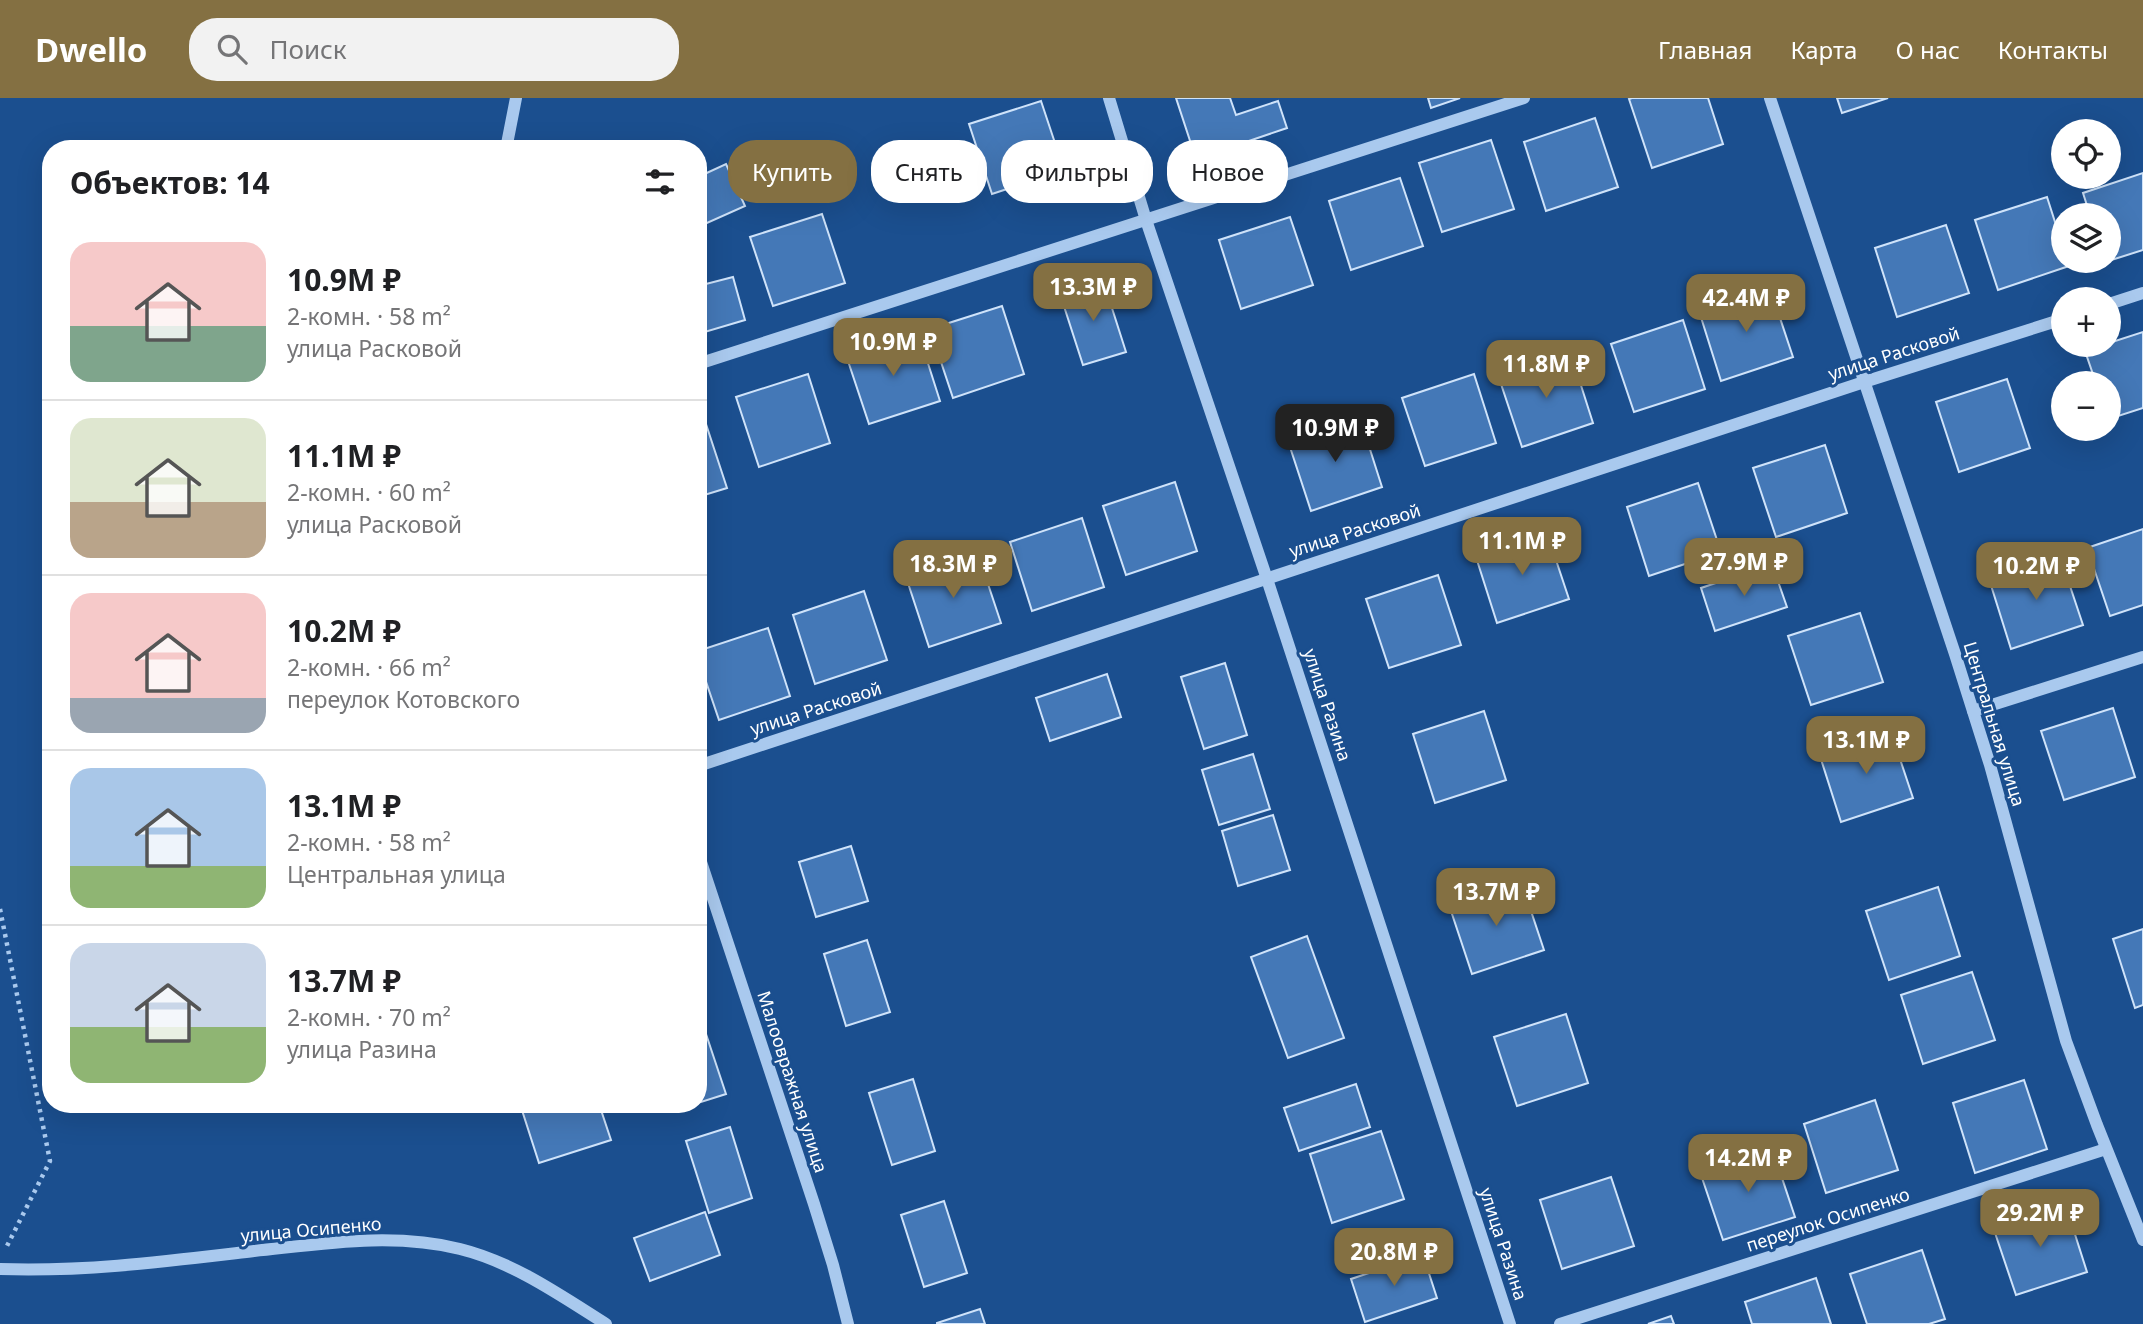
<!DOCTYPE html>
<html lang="ru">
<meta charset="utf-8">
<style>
body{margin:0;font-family:"Noto Sans",sans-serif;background:#f2f2f2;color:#202124;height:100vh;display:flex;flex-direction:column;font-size:26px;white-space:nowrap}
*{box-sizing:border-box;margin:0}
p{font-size:23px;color:#757577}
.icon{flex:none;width:38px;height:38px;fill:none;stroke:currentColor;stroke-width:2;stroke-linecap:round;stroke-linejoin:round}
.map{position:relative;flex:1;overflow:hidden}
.details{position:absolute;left:42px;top:42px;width:665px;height:973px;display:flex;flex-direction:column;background:#fff;border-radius:28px;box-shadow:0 7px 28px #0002}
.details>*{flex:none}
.top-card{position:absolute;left:728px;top:42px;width:665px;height:63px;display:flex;gap:14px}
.buttons{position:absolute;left:2051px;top:21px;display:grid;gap:14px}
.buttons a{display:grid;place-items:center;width:70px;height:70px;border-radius:50%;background:#fff;box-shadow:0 7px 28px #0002;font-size:35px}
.price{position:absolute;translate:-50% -60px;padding:0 16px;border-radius:14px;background:#847042;color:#fff;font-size:23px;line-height:46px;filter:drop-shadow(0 2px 4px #0008)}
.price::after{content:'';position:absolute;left:50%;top:42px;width:21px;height:16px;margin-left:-10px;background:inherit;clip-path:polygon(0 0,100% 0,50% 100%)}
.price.on{background:#222;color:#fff}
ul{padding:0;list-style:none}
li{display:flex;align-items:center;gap:21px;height:175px;padding:0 28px}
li+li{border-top:2px solid #e0e0e0}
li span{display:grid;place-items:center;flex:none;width:196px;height:140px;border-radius:21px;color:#555}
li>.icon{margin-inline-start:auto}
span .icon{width:84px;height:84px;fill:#fffc;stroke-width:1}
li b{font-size:30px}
h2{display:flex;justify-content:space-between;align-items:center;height:84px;padding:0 28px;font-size:30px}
.chip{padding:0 24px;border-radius:28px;background:#fff;box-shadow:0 7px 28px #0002;font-size:24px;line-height:63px}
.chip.on{background:#847042;color:#fff}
header{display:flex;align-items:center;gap:42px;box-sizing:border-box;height:98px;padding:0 35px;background:#847042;color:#fff}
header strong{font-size:33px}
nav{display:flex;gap:38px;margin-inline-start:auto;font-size:24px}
.search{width:490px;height:63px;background:#f2f2f2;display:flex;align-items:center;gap:18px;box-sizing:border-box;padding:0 24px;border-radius:28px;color:#757577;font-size:26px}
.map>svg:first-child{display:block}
.building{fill:#4478b7;stroke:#cfe3fa;stroke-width:2}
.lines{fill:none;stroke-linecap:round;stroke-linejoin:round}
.path{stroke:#a9c9ee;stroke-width:4.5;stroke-dasharray:3.5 5;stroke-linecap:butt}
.minor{stroke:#a9c9ee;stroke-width:12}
.labels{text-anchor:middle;stroke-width:6;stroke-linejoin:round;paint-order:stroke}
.street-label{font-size:18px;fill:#fff;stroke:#1b4f8f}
</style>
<header>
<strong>Dwello</strong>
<div class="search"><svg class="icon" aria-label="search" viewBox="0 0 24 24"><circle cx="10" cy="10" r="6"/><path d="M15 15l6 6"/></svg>Поиск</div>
<nav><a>Главная</a><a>Карта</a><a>О нас</a><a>Контакты</a></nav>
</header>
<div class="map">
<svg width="2143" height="1226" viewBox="0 0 2143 1226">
<rect width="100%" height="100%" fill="#1b4f8f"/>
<!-- building -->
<g class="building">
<path d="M1176,0H1230L1236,17L1278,3L1287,30L1196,61Z"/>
<path d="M1428,0H1460L1431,10Z"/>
<path d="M1632,0H1708L1723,46L1652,70L1629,1Z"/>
<path d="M1837,0H1888L1842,15Z"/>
<path d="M1041,3L1064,72L992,96L969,26Z"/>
<path d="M1595,20L1618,89L1546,113L1524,44Z"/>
<path d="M1491,42L1514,111L1442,134L1419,65Z"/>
<path d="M726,66L745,108L698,129V79Z"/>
<path d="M2143,75V152L2105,164L2109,163V117H2090L2083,95Z"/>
<path d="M1400,80L1423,148L1351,172L1329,103Z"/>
<path d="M2047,99L2063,149V163H2068L2069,168L1998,192L1975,122Z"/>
<path d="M822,116L845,185L773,208L750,139Z"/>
<path d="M1290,119L1313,187L1241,211L1219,142Z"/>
<path d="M1946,127L1969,195L1897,219L1875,150Z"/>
<path d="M733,179L745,222L698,236V188Z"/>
<path d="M1103,182L1126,254L1083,267L1060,196Z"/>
<path d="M1770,190L1793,259L1721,283L1699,213Z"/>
<path d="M1002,208L1024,276L953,300L930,231Z"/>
<path d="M1683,222L1705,291L1634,314L1611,246Z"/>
<path d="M918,234L940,303L869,326L846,257Z"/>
<path d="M2143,234V310L2109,321V285H2096L2085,253L2109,247V245Z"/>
<path d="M1571,256L1593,325L1522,349L1499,280Z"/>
<path d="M808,276L830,345L759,369L736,299Z"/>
<path d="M1474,276L1496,345L1425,368L1402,300Z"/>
<path d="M2007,281L2030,350L1959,374L1936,304Z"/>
<path d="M704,320L727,390L698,399V322Z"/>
<path d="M1360,320L1382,389L1311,413L1288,343Z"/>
<path d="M1825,347L1847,415L1776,439L1753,370Z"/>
<path d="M1175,384L1197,453L1126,477L1103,408Z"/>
<path d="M1698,385L1721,454L1649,478L1627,409Z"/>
<path d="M1082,420L1104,489L1032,513L1010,444Z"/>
<path d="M2143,431V507L2110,518L2087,450Z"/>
<path d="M1546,432L1569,501L1497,525L1475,456Z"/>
<path d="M978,456L1001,525L929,549L906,479Z"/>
<path d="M2060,458L2083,527L2011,551L1989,481Z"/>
<path d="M1772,466L1787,509L1715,533L1701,490Z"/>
<path d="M1438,477L1461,547L1389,570L1366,501Z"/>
<path d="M864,493L887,562L815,586L793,517Z"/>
<path d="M1860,515L1883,584L1811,607L1788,538Z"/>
<path d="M768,530L790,598L719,622L698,560V553Z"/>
<path d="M1225,565L1247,637L1204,651L1181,579Z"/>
<path d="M1107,576L1121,619L1050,643L1036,600Z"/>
<path d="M2113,610L2135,679L2064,702L2041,633Z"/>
<path d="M1484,613L1506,682L1435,705L1413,636Z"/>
<path d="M1890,631L1913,700L1841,724L1819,655Z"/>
<path d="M1253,656L1270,711L1219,727L1202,672Z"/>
<path d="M1273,717L1290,772L1238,788L1222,733Z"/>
<path d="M851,748L868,803L816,819L799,764Z"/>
<path d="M1521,783L1544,852L1472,876L1449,807Z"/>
<path d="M1938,789L1960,858L1889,882L1866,813Z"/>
<path d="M2143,831V907L2135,910L2113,841Z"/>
<path d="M1307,838L1344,940L1288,960L1251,859Z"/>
<path d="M867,842L890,914L846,928L824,856Z"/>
<path d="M1972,874L1995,942L1923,966L1901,897Z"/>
<path d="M1566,916L1588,985L1517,1008L1494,939Z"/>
<path d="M702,924L726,996L698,1005V926Z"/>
<path d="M913,981L935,1053L892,1067L869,995Z"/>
<path d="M2024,982L2047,1051L1975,1075L1953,1005Z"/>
<path d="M1356,986L1370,1029L1299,1053L1284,1010Z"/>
<path d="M1875,1002L1898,1072L1826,1095L1804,1026Z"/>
<path d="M520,1006H599L611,1042L539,1065Z"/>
<path d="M730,1029L752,1100L709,1115L686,1043Z"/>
<path d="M1381,1033L1404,1101L1332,1125L1310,1056Z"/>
<path d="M1772,1050L1795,1119L1723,1142L1700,1074Z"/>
<path d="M1611,1079L1634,1148L1562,1171L1540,1102Z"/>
<path d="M944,1103L967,1175L924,1189L901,1117Z"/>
<path d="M2065,1105L2087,1174L2016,1197L1993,1129Z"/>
<path d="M705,1114L720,1157L650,1183L634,1140Z"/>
<path d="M1922,1152L1945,1221L1929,1226H1867L1850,1176Z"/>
<path d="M1423,1157L1437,1200L1365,1224L1351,1181Z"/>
<path d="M1816,1180L1831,1226H1752L1745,1204Z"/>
<path d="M980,1211L985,1226H937V1225Z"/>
<path d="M1671,1218L1674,1226H1648Z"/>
</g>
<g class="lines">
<!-- path -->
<path class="path" d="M0,811L50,1063L7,1148"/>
<!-- minor -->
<g class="minor">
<path d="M1109,0L1146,122L1267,481L1510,1226"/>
<path d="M1770,0L1955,556L1990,667L2066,943L2097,1027L2143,1142"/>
<path d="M506,51L516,0"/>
<path d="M2109,206L2143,195"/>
<path d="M698,266L1524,0"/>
<path d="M1973,613L2143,559"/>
<path d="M698,668L1864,284L2063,221"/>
<path d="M698,755L814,1106L833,1167L848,1226"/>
<path d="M0,1171C85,1174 169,1163 254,1153C322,1146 392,1134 460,1151C513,1164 560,1197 606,1226"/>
<path d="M1560,1226L2106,1051"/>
</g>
</g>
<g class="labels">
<!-- street labels -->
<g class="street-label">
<text transform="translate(1894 256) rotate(-18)" y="6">улица Расковой</text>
<text transform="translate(1355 433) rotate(-18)" y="6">улица Расковой</text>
<text transform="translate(1327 607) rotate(72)" y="6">улица Разина</text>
<text transform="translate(816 611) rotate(-18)" y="6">улица Расковой</text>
<text transform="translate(1994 626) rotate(73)" y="6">Центральная улица</text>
<text transform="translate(792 984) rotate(72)" y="6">Малоовражная улица</text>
<text transform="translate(1828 1122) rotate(-18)" y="6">переулок Осипенко</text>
<text transform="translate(311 1132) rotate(-5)" y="6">улица Осипенко</text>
<text transform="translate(1503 1146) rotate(72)" y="6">улица Разина</text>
</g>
</g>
</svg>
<div class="buttons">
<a><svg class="icon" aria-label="locate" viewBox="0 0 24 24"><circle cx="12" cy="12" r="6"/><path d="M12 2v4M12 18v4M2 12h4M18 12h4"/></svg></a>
<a><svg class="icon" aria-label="layers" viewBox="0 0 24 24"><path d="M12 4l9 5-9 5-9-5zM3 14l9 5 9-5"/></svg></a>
<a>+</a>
<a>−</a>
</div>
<b class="price" style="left:1093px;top:225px">13.3M ₽</b>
<b class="price" style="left:1746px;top:236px">42.4M ₽</b>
<b class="price" style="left:893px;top:280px">10.9M ₽</b>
<b class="price" style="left:1546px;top:302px">11.8M ₽</b>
<b class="price on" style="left:1335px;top:366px">10.9M ₽</b>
<b class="price" style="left:1522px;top:479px">11.1M ₽</b>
<b class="price" style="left:1744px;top:500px">27.9M ₽</b>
<b class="price" style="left:953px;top:502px">18.3M ₽</b>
<b class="price" style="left:2036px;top:504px">10.2M ₽</b>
<b class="price" style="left:1866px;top:678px">13.1M ₽</b>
<b class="price" style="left:1496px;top:830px">13.7M ₽</b>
<b class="price" style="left:1748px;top:1096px">14.2M ₽</b>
<b class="price" style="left:2040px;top:1151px">29.2M ₽</b>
<b class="price" style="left:1394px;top:1190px">20.8M ₽</b>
<div class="top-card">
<a class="chip on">Купить</a>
<a class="chip">Снять</a>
<a class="chip">Фильтры</a>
<a class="chip">Новое</a>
</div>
<section class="details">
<h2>Объектов: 14<svg class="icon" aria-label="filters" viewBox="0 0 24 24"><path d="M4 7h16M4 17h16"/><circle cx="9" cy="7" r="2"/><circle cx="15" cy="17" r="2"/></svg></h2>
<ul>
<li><span style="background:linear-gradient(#f6c9c9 60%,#7fa58c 0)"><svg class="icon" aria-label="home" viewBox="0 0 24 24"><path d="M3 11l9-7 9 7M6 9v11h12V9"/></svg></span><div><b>10.9M ₽</b><p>2-комн. · 58 m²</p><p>улица Расковой</p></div></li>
<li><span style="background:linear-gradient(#dfe7d0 60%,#b9a48a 0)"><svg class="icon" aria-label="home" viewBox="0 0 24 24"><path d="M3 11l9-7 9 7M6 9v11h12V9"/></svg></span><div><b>11.1M ₽</b><p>2-комн. · 60 m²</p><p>улица Расковой</p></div></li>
<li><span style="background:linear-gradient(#f6c9c9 75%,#9aa5b1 0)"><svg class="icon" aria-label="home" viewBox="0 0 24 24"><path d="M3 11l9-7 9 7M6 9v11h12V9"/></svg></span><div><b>10.2M ₽</b><p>2-комн. · 66 m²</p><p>переулок Котовского</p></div></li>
<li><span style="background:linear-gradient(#a9c7e8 70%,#8fb573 0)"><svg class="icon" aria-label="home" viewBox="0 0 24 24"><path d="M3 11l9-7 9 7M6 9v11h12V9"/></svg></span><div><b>13.1M ₽</b><p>2-комн. · 58 m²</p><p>Центральная улица</p></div></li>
<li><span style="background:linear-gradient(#c9d6e8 60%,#8fb573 0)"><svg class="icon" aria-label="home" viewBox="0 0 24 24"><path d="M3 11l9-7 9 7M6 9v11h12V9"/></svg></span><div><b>13.7M ₽</b><p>2-комн. · 70 m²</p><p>улица Разина</p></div></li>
</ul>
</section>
</div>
